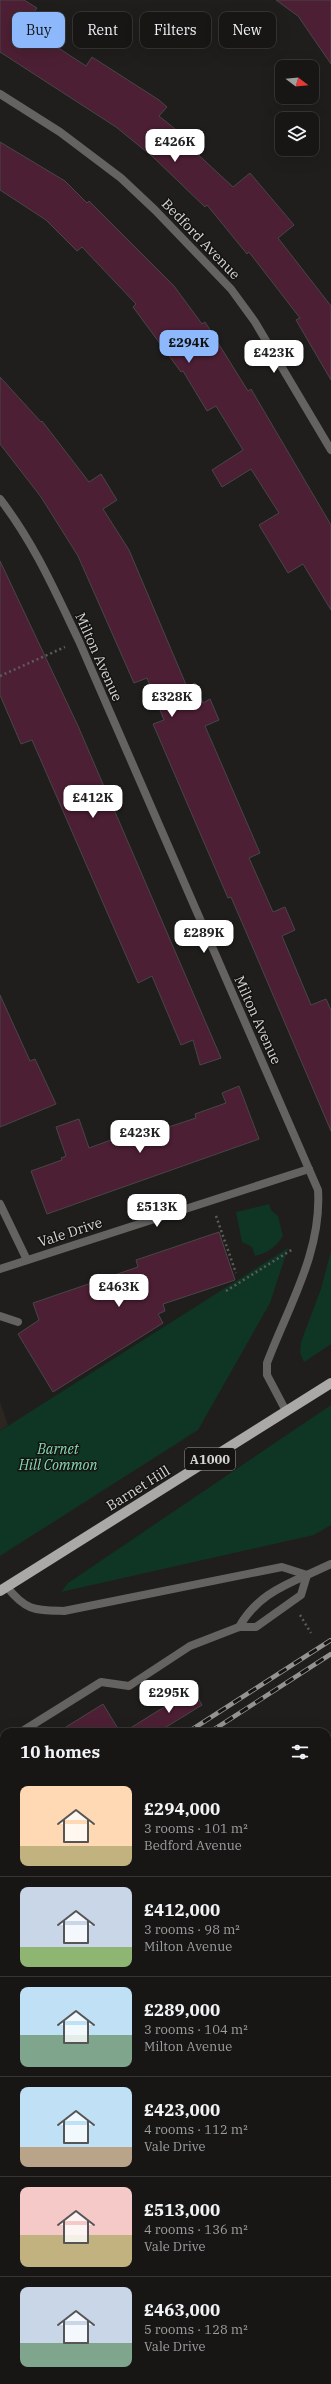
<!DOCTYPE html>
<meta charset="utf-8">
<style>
body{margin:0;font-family:"IBM Plex Serif",serif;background:#242322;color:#f1f3f6;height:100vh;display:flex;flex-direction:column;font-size:15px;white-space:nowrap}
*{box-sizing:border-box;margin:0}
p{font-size:13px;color:#9e9fa0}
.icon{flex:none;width:22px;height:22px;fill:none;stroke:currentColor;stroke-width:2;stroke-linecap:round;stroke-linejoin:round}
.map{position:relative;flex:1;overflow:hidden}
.details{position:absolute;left:0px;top:1728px;width:331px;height:656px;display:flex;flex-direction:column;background:#171615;border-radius:12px 12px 0 0;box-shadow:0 4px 16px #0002,0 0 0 1px #363534}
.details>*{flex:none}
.guide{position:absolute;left:12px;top:12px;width:307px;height:36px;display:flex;gap:8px}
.needle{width:26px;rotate:106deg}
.buttons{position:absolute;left:275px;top:60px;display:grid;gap:8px}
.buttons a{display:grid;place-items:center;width:44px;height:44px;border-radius:8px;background:#171615;box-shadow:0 4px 16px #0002,0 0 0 1px #363534;font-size:20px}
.price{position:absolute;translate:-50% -34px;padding:0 9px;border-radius:8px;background:#fff;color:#222;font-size:13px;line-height:26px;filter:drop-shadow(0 1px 2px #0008)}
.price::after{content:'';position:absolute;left:50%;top:24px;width:12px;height:9px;margin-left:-6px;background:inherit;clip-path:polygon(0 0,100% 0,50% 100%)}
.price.current{background:#8db9fc;color:#111}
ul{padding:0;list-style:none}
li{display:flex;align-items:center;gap:12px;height:100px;padding:0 20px}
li+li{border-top:1px solid #363534}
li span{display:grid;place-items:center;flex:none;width:112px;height:80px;border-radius:8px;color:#555}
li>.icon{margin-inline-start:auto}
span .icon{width:48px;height:48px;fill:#fffc;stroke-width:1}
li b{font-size:17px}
h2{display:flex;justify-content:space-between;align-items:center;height:48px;padding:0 20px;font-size:17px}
.tag{padding:0 14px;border-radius:8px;background:#171615;box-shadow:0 4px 16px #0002,0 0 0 1px #363534;font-size:14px;line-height:36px}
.tag.current{background:#8db9fc;color:#111}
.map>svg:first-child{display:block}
.built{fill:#2b2620}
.green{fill:#0f3524}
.building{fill:#4d1f34;stroke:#484647}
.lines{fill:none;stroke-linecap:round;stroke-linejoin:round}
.path{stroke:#5e5c5b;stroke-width:2.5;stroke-dasharray:2 3;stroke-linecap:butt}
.lane{stroke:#646362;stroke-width:8}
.street{stroke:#646362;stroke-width:8}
.primary{stroke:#aba9a8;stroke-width:10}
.rail-casing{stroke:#959392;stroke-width:4.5}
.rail{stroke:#161413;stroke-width:3;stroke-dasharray:9;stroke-linecap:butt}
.labels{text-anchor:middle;stroke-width:3;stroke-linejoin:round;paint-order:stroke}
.shield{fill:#161413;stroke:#9c9a99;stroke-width:1}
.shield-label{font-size:13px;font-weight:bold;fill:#d6d4d3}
.street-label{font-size:14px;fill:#d6d4d3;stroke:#161413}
.park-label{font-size:14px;font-style:italic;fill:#86ddb1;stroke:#161413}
</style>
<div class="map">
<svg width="331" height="2384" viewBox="0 0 331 2384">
<rect width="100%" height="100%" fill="#1f1e1c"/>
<!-- built -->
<path class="built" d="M0,1402L8,1425L0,1431Z"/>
<!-- green -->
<g class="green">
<path d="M269,1204L271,1210L278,1216L283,1236C276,1247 268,1253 255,1256L252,1247L242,1242L236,1212Z"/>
<path d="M288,1248L270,1303L198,1430L0,1556V1431Z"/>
<path d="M331,1251V1344L304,1362L300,1353L301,1342L321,1289Z"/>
<path d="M331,1405V1525L314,1535L61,1592L68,1583Z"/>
<path d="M331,1904V2230L327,2232V1905Z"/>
<path d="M4,2000V2265L0,2267V2002Z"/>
</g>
<!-- building -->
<g class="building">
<path d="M0,0H24L37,8L31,16L40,22L34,32L86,66L92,57L159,100L167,107L159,116L180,133L178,136L233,187L250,173L294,225L278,238L331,306V380L296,320L300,318L249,252L247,254L207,205L205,207L153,157L116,127L0,52Z"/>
<path d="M276,0H331V64L298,16Z"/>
<path d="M0,142L65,181L87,203L89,201L174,286L202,324L205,322L248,391L251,389L331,525V610L303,564L288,573L259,525L279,513L251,469L222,487L212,470L243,450L216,406L207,411L183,371L181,372L133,307L136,304L82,247L77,251L46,220L0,190Z"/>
<path d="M0,377L41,422L42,421L89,482L101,474L117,500L103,509L129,550L187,687L195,683L203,703L210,699L219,720L205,726L260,853L249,858L273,912L285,907L295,930L282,936L311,1005L326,999L331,1010V1131L253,948L231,897L228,898L153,724L164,720L147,678L134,683L78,556L41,497L0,444Z"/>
<path d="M0,561L78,726L221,1058L200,1065L193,1040L181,1045L152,976L138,983L32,740L21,744L0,695Z"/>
<path d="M0,995L30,1061L35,1059L56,1104L0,1127Z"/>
<path d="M239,1086L259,1139L47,1214L31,1171L62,1160L61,1158L66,1156L56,1127L79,1119L89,1148L130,1133L132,1139L196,1118L195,1114L226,1103L222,1093Z"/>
<path d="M219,1232L235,1280L163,1304L165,1311L158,1314L163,1323L53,1392L18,1334L39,1320L33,1303L138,1267L136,1260Z"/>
<path d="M193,1689L202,1705L158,1732H124Z"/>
<path d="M103,1704L120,1732H58Z"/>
</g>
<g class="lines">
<!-- path -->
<g class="path">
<path d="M0,676L65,647"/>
<path d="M216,1216L236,1273"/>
<path d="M226,1291L293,1249"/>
<path d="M300,1615L311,1633"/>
<path d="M243,1732L246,1730"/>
<path d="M327,2208L331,2207"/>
<path d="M0,2221L4,2220"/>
</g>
<!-- lane -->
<g class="lane">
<path d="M0,1316L18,1322"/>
<path d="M7,1587C26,1611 35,1610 64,1611L282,1567L307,1575"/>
<path d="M239,1627C255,1599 277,1588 307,1575"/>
<path d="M21,1732L101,1682L129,1686L190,1646L239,1627H256L301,1595L307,1575L331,1564"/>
<path d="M0,1745L4,1742"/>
</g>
<!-- street -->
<g class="street">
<path d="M0,94L60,132L121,178L155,210L231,289L255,322L331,450"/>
<path d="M0,499C34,543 55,591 79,641L318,1190C322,1252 288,1307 267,1363V1375L286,1411"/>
<path d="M0,1204L27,1260"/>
<path d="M0,1269L309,1169"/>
</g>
<!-- primary -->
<path class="primary" d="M0,1591L331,1383"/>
<!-- rail casing -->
<g class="rail-casing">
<g id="rail">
<path d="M188,1732L331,1640"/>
<path d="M210,1732L331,1654"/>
<path d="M0,1850L4,1847"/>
<path d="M0,1864L4,1862"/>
</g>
</g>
<!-- rail -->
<use href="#rail" class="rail"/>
</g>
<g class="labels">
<!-- shield labels -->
<rect class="shield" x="185" y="1448" width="50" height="22" rx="3"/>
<g class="shield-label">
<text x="210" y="1464">A1000</text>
</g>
<!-- street labels -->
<g class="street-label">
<text transform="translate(201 239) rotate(46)" y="5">Bedford Avenue</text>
<text transform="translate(99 657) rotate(66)" y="5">Milton Avenue</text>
<text transform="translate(258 1020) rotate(66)" y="5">Milton Avenue</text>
<text transform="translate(70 1232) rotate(-18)" y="5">Vale Drive</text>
<text transform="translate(138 1488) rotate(-32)" y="5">Barnet Hill</text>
</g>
<!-- park labels -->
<g class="park-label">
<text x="58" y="1454">Barnet<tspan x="58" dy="16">Hill Common</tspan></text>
</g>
</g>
</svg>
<div class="buttons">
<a><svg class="needle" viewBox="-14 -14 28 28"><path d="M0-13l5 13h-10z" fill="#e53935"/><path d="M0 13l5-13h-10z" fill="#9e9fa0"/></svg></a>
<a><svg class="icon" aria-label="layers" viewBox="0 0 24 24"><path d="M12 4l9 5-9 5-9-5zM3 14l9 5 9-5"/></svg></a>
</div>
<b class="price" style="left:175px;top:163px">£426K</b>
<b class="price current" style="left:189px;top:364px">£294K</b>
<b class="price" style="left:274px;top:374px">£423K</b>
<b class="price" style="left:172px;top:718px">£328K</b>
<b class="price" style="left:93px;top:819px">£412K</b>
<b class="price" style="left:204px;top:954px">£289K</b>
<b class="price" style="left:140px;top:1154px">£423K</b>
<b class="price" style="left:157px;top:1228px">£513K</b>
<b class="price" style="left:119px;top:1308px">£463K</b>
<b class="price" style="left:169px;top:1714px">£295K</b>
<div class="guide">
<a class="tag current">Buy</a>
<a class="tag">Rent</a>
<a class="tag">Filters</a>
<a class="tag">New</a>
</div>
<section class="details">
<h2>10 homes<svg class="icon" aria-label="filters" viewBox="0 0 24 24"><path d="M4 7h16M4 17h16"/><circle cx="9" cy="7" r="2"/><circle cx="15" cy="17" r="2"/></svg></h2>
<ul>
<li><span style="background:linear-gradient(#ffd9b3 75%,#c2b280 0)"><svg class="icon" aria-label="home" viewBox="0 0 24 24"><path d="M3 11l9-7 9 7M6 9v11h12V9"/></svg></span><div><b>£294,000</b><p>3 rooms · 101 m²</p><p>Bedford Avenue</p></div></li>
<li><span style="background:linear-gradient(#c9d6e8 75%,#8fb573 0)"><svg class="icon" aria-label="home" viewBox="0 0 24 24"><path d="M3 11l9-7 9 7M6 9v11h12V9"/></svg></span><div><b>£412,000</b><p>3 rooms · 98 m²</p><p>Milton Avenue</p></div></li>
<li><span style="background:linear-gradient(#bfe0f5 60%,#7fa58c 0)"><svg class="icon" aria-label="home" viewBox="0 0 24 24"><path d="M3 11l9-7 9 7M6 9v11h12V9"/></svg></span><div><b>£289,000</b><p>3 rooms · 104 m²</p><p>Milton Avenue</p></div></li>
<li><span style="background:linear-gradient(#bfe0f5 75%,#b9a48a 0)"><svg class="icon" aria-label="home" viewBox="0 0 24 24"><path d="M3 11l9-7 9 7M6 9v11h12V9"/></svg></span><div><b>£423,000</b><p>4 rooms · 112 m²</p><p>Vale Drive</p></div></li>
<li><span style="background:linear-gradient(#f6c9c9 60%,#c2b280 0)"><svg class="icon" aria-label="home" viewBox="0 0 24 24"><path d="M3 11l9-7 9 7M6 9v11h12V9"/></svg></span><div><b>£513,000</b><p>4 rooms · 136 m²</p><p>Vale Drive</p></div></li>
<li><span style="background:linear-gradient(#c9d6e8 70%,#7fa58c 0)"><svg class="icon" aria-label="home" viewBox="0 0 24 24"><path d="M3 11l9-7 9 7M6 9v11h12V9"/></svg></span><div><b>£463,000</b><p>5 rooms · 128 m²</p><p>Vale Drive</p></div></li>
</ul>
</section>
</div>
